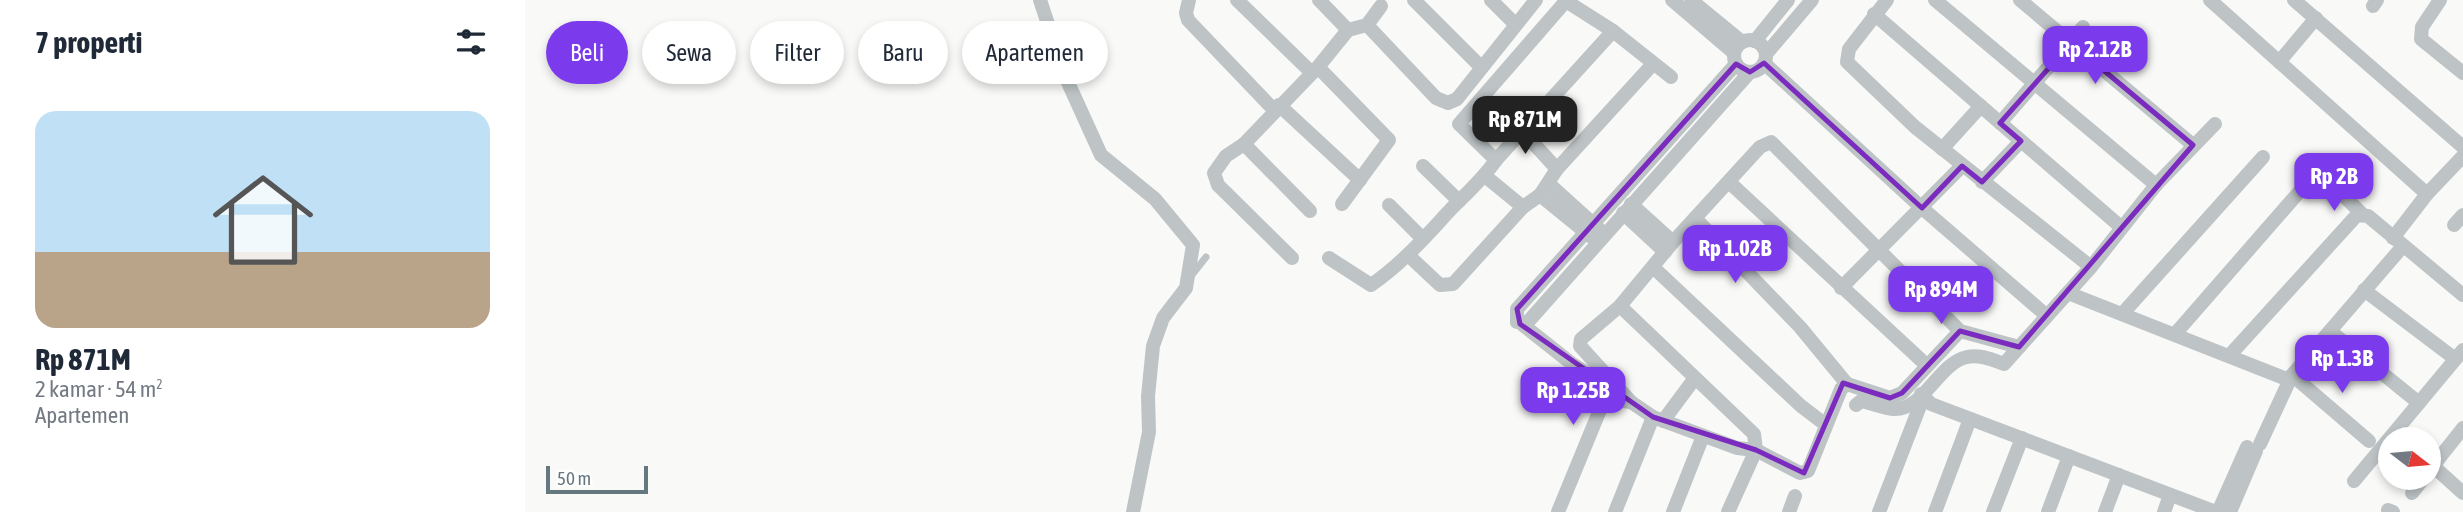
<!DOCTYPE html>
<html lang="id">
<meta charset="utf-8">
<style>
body{margin:0;font-family:"Asap Condensed",sans-serif;background:#f2f2f3;color:#1f2937;height:100vh;display:flex;flex-direction:column;font-size:26px;white-space:nowrap}
*{box-sizing:border-box;margin:0}
p{font-size:23px;color:#747a83}
.icon{flex:none;width:38px;height:38px;fill:none;stroke:currentColor;stroke-width:2;stroke-linecap:round;stroke-linejoin:round}
.map{position:relative;flex:1;overflow:hidden}
.details{display:flex;flex-direction:column;background:#fff;width:525px}
.details>*{flex:none}
.banner{position:absolute;left:21px;top:21px;width:665px;height:63px;display:flex;gap:14px}
.needle{width:46px;rotate:106deg}
.buttons{position:absolute;left:1853px;top:427px;display:grid;gap:14px}
.buttons a{display:grid;place-items:center;width:63px;height:63px;border-radius:50%;background:#fff;box-shadow:0 4px 10px #0003;font-size:35px}
.scale{position:absolute;left:21px;bottom:18px;width:102px;box-sizing:border-box;padding-left:7px;border:4px solid #66787f;border-top:0;font-size:19px;line-height:24px;white-space:nowrap;color:#66787f;-webkit-text-stroke:5px #fff;paint-order:stroke}
.price{position:absolute;translate:-50% -60px;padding:0 16px;border-radius:14px;background:#7c3aed;color:#fff;font-size:23px;line-height:46px;filter:drop-shadow(0 2px 4px #0008)}
.price::after{content:'';position:absolute;left:50%;top:42px;width:21px;height:16px;margin-left:-10px;background:inherit;clip-path:polygon(0 0,100% 0,50% 100%)}
.price.current{background:#222;color:#fff}
ul{padding:0;list-style:none}
li{display:grid;align-content:center;gap:14px;height:371px;padding:0 35px}
li span{display:grid;place-items:center;height:217px;border-radius:21px;color:#555}
li>.icon{margin-inline-start:auto}
span .icon{width:126px;height:126px;fill:#fffc;stroke-width:1}
li b{font-size:30px}
h2{display:flex;justify-content:space-between;align-items:center;height:84px;padding:0 35px;font-size:30px}
.pill{padding:0 24px;border-radius:32px;background:#fff;box-shadow:0 4px 10px #0003;font-size:24px;line-height:63px}
.pill.current{background:#7c3aed;color:#fff}
main{display:flex;flex:1;min-height:0}
.map>svg:first-child{display:block}
.lines{fill:none;stroke-linecap:round;stroke-linejoin:round}
.lane{stroke:#bec4c6;stroke-width:7}
.street{stroke:#bec4c6;stroke-width:14}
.marked{fill:none;stroke:#7b2cbf;stroke-width:5;stroke-linejoin:round}
</style>
<main>
<section class="details">
<h2>7 properti<svg class="icon" aria-label="filters" viewBox="0 0 24 24"><path d="M4 7h16M4 17h16"/><circle cx="9" cy="7" r="2"/><circle cx="15" cy="17" r="2"/></svg></h2>
<ul>
<li><span style="background:linear-gradient(#bfe0f5 65%,#b9a48a 0)"><svg class="icon" aria-label="home" viewBox="0 0 24 24"><path d="M3 11l9-7 9 7M6 9v11h12V9"/></svg></span><div><b>Rp 871M</b><p>2 kamar · 54 m²</p><p>Apartemen</p></div></li>
</ul>
</section>
<div class="map">
<svg width="1938" height="512" viewBox="0 0 1938 512">
<rect width="100%" height="100%" fill="#f9f9f7"/>
<g class="lines">
<!-- lane -->
<path class="lane" d="M666,276L681,257"/>
<!-- street -->
<g class="street">
<path d="M515,0L541,78L576,155L630,199L668,245L661,288L638,318L628,346L623,396L624,432L608,512"/>
<path d="M664,0L661,13L663,20L750,111"/>
<path d="M712,0L787,73"/>
<path d="M794,0L823,30"/>
<path d="M889,0L956,67"/>
<path d="M966,0L990,24"/>
<path d="M1147,0L1209,53"/>
<path d="M1166,0L1217,42"/>
<path d="M1362,0L1324,49L1322,62L1390,127L1566,267"/>
<path d="M1410,0L1631,185"/>
<path d="M1495,0L1668,145"/>
<path d="M1685,0L1902,194L1938,156"/>
<path d="M1769,0L1938,147"/>
<path d="M1915,0L1897,27L1896,39L1938,73"/>
<path d="M1848,6L1852,0"/>
<path d="M1349,14L1596,227"/>
<path d="M842,25L911,98L923,103L932,99L1011,0"/>
<circle cx="1225" cy="56" r="16"/>
<path d="M1230,41L1263,0"/>
<path d="M1241,54L1287,0"/>
<path d="M1754,62L1791,18"/>
<path d="M1239,63L1397,208L1522,316"/>
<path d="M1211,64L992,309V322L1001,324L1225,72"/>
<path d="M793,67L864,140L817,204"/>
<path d="M754,105L835,180"/>
<path d="M1475,123L1558,27"/>
<path d="M998,132L1032,169"/>
<path d="M719,144L785,211"/>
<path d="M1417,149L1456,106"/>
<path d="M971,160L934,124L1041,1L1088,31L1146,77"/>
<path d="M898,166L934,201"/>
<path d="M960,176L998,207"/>
<path d="M1204,182L1396,360"/>
<path d="M1457,182L1496,141"/>
<path d="M1024,184L1076,231"/>
<path d="M1809,186L1837,214"/>
<path d="M1015,195L1069,239"/>
<path d="M1106,204L1148,242"/>
<path d="M864,205L898,239"/>
<path d="M1098,213L1140,252"/>
<path d="M1170,218L1275,327L1322,384"/>
<path d="M1929,225L1938,215"/>
<path d="M1868,238L1902,194"/>
<path d="M884,256L915,285L928,284L998,207L1015,195L1032,169L1127,65"/>
<path d="M767,258L693,185L689,173L701,156L719,144L793,67L823,30L842,25L856,6"/>
<path d="M804,258L846,285C877,264 901,236 926,209C942,193 958,179 971,160L1088,31"/>
<path d="M1129,268L1276,406L1301,425"/>
<path d="M1316,288L1437,166"/>
<path d="M1839,290L1925,355"/>
<path d="M1543,293L1764,380"/>
<path d="M1095,306L1229,434L1231,450L1203,512"/>
<path d="M1598,313L1738,157"/>
<path d="M998,325L1046,363L1090,392"/>
<path d="M1435,331L1246,142L1235,147L1148,242L1095,306L1056,339L1055,346L1106,402L1128,417L1212,448L1231,450L1275,473L1283,471L1316,389L1322,384L1365,398L1377,393L1435,331L1494,347"/>
<path d="M1805,331L1894,403"/>
<path d="M1650,334L1775,191"/>
<path d="M1704,356L1832,215L1843,216L1938,295"/>
<path d="M1767,375L1844,441"/>
<path d="M1396,394L1406,404L1691,512"/>
<path d="M1331,405L1336,401C1346,403 1358,408 1368,409C1399,411 1413,363 1442,357C1454,354 1468,360 1479,364L1566,267L1631,185L1690,124"/>
<path d="M1138,421L1170,378"/>
<path d="M1735,444L1767,375L1878,246"/>
<path d="M1908,466L1938,493"/>
<path d="M1904,471L1938,428"/>
<path d="M1829,481L1938,350"/>
<path d="M1887,493L1899,478"/>
<path d="M1863,510L1868,512"/>
<path d="M1033,512L1077,405L1087,400L1106,402"/>
<path d="M1090,512L1128,417"/>
<path d="M1148,512L1178,436"/>
<path d="M1264,512L1270,496"/>
<path d="M1354,512L1398,398"/>
<path d="M1410,512L1445,419"/>
<path d="M1468,512L1497,438"/>
<path d="M1523,512L1544,456"/>
<path d="M1580,512L1594,475"/>
<path d="M1639,512L1645,495"/>
<path d="M1693,512L1722,447"/>
<path d="M1705,512L1731,451"/>
</g>
</g>
<!-- marked area -->
<path class="marked" d="M1546,43L1668,145L1494,347L1435,331L1377,393L1365,398L1318,383L1279,473L1231,450L1128,417L995,324L992,309L1211,64L1225,72L1239,63L1397,208L1437,166L1457,182L1496,141L1475,123Z"/>
</svg>
<div class="buttons">
<a><svg class="needle" viewBox="-14 -14 28 28"><path d="M0-13l5 13h-10z" fill="#e53935"/><path d="M0 13l5-13h-10z" fill="#747a83"/></svg></a>
</div>
<div class="scale">50 m</div>
<b class="price" style="left:1570px;top:86px">Rp 2.12B</b>
<b class="price current" style="left:1000px;top:156px">Rp 871M</b>
<b class="price" style="left:1809px;top:213px">Rp 2B</b>
<b class="price" style="left:1210px;top:285px">Rp 1.02B</b>
<b class="price" style="left:1416px;top:326px">Rp 894M</b>
<b class="price" style="left:1817px;top:395px">Rp 1.3B</b>
<b class="price" style="left:1048px;top:427px">Rp 1.25B</b>
<div class="banner">
<a class="pill current">Beli</a>
<a class="pill">Sewa</a>
<a class="pill">Filter</a>
<a class="pill">Baru</a>
<a class="pill">Apartemen</a>
</div>
</div>
</main>
